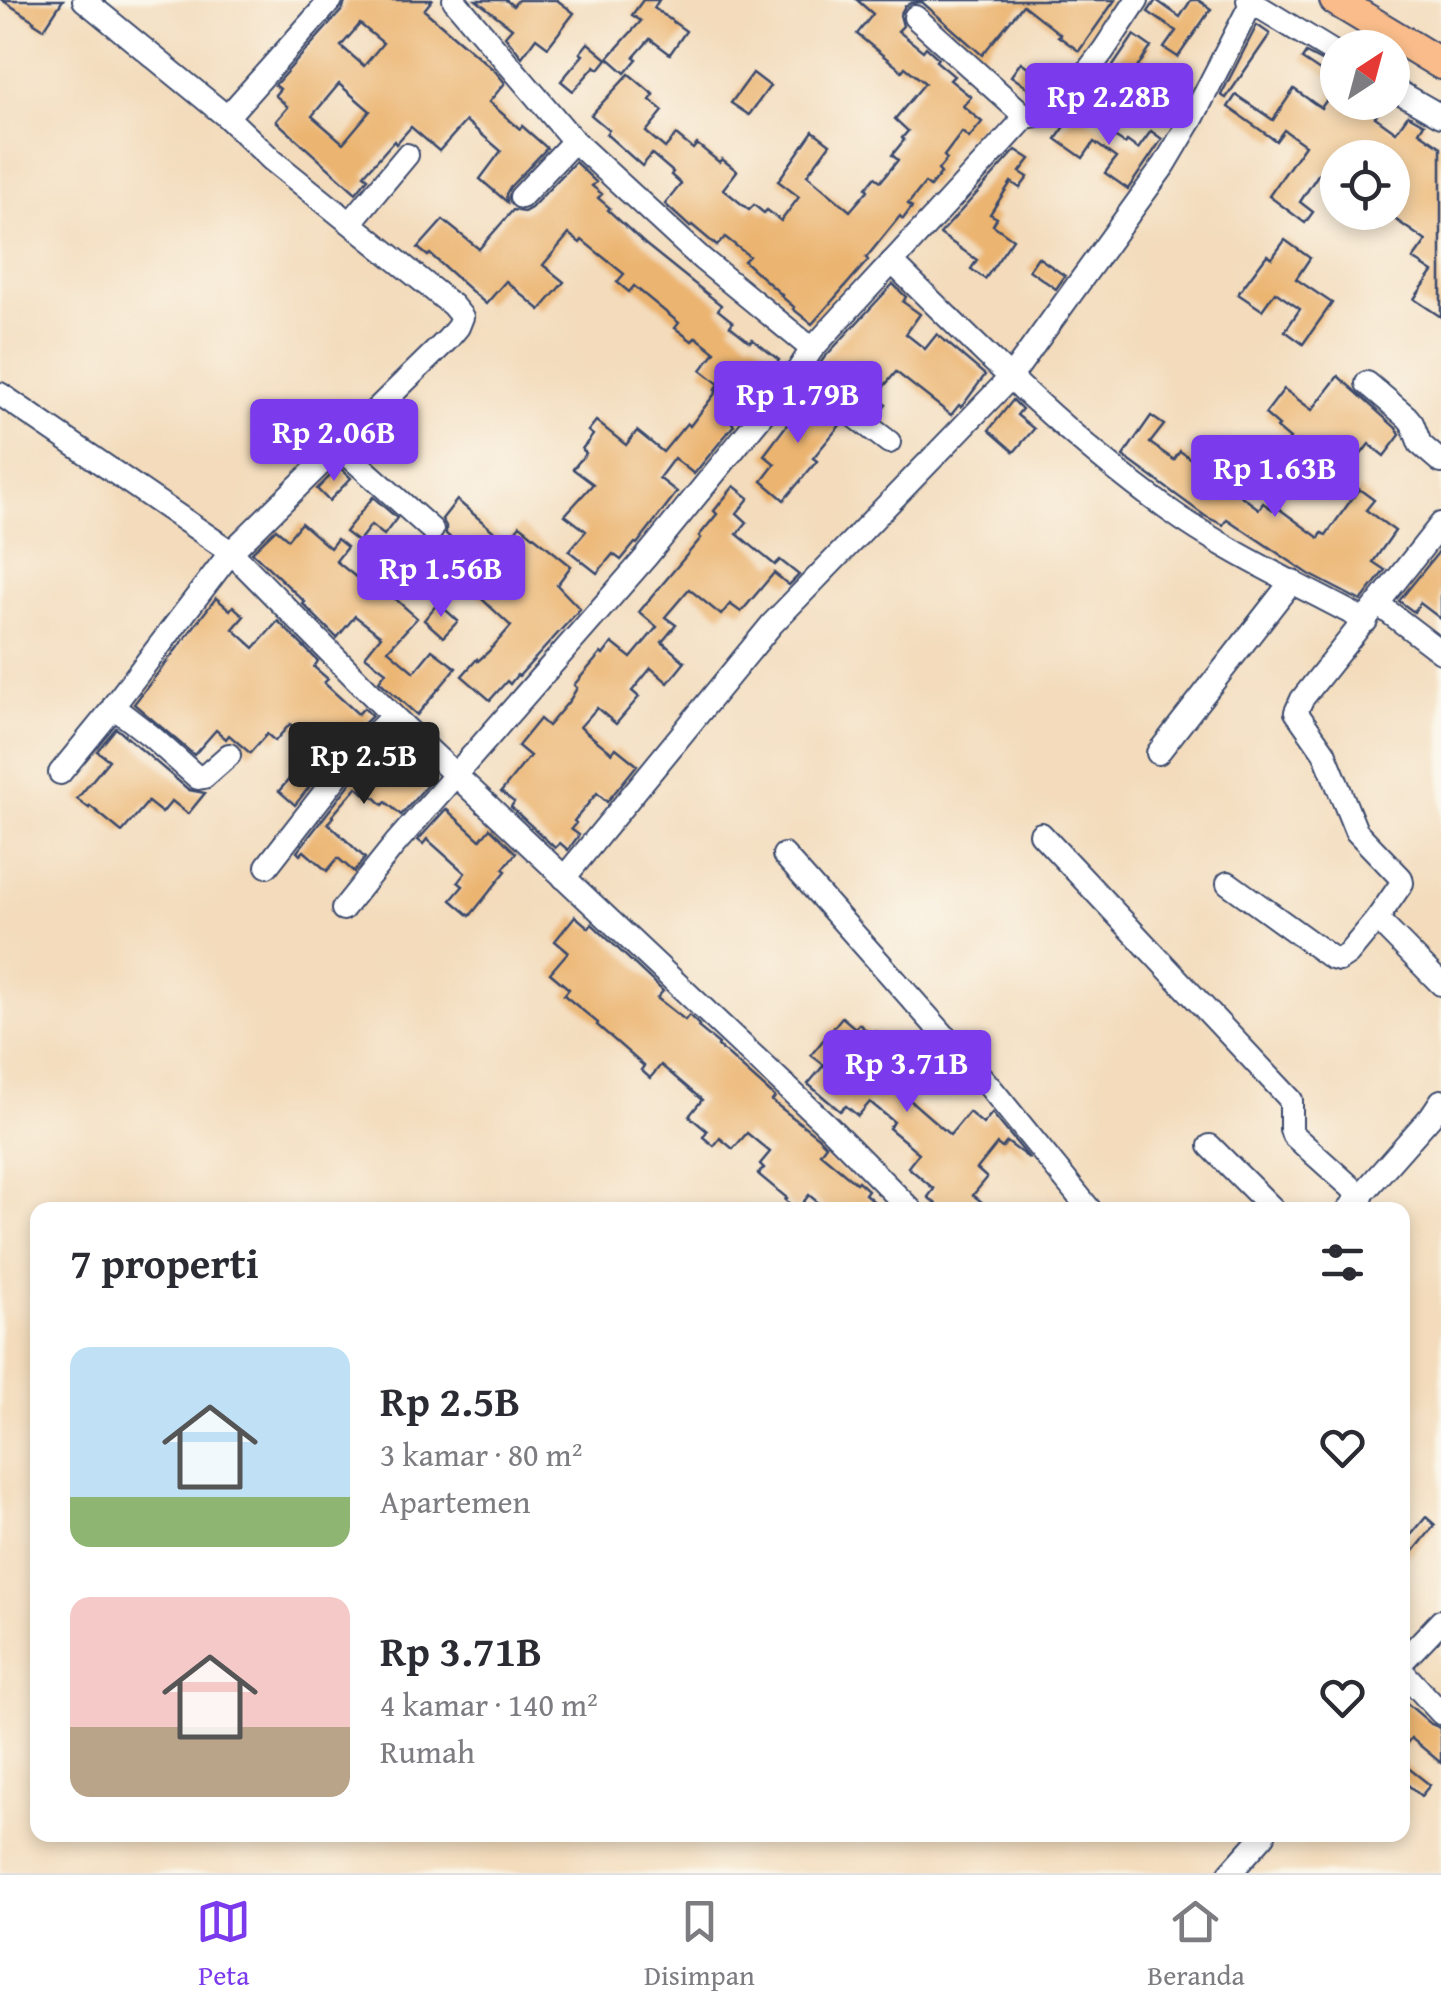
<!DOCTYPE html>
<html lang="id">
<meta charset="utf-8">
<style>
body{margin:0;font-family:"Gentium Book Plus",serif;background:#f7f7f7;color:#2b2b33;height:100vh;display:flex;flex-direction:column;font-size:38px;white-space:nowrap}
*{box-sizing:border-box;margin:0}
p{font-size:32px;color:#7c7c81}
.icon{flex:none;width:55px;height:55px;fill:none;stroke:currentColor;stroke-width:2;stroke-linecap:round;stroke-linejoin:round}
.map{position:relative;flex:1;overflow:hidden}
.sheet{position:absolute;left:30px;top:1202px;width:1380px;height:640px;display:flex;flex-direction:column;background:#fff;border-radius:20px;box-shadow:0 5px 15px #0003}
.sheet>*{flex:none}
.needle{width:65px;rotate:36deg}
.tools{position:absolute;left:1320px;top:30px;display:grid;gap:20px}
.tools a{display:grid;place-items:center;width:90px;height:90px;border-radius:50%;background:#fff;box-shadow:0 5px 15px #0003;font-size:50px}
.price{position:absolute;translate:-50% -85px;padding:0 22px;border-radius:10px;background:#7c3aed;color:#fff;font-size:32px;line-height:65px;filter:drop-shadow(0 2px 5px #0008)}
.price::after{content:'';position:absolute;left:50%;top:60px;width:30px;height:22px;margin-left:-15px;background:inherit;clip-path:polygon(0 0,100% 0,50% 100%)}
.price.selected{background:#222;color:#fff}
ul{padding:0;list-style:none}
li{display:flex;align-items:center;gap:30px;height:250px;padding:0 40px}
li span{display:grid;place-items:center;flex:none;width:280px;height:200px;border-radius:20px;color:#555}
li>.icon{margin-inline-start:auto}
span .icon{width:120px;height:120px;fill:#fffc;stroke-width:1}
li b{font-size:42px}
h2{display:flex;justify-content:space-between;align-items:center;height:120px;padding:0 40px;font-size:42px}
.tab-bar{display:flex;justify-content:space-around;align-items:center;height:140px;border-top:2px solid #e1e1e2;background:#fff;font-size:28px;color:#7c7c81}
.tab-bar a{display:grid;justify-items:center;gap:5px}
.tab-bar .selected{color:#7c3aed}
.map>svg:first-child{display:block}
.building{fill:#ebb470;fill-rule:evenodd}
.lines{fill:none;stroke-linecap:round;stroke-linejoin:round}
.minor-casing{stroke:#3b496c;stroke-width:26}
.major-casing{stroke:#3b496c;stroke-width:34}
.minor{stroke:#fff;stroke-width:22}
.major{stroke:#f9bc8a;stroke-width:30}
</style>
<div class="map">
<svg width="1441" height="1873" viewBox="0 0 1441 1873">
<rect width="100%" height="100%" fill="#fbf7ec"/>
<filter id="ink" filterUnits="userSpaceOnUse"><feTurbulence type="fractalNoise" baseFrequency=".01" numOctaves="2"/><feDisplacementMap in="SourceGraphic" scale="20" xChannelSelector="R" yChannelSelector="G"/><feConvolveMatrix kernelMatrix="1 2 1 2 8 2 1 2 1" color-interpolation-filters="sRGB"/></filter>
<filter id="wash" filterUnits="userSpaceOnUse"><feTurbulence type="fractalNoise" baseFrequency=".0048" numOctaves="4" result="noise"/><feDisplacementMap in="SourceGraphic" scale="40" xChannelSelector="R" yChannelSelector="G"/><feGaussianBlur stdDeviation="2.25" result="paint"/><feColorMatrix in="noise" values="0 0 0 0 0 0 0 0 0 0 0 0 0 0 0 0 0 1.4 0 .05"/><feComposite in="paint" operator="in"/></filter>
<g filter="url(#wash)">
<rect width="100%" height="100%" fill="#f3dbbb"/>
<g id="blocks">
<!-- building -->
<g class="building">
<path d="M2,0H63L44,29L33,22L34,21Z"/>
<path d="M346,0H432L424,10L495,71L505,83L489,102L520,129L522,126L547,148L510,187L506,194L507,202L480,179L501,151L466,121L439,151L411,127L396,144L394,141L364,175L368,178L356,193L276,121L288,107L275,95L280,89L275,85L342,10ZM360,24L383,43L364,66L341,46ZM339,84L370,111L343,143L312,116Z"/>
<path d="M476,0H506L513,6L518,0H557L574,13L548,47L536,38L522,57L505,36L512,28Z"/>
<path d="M643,0H659L654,8L686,31L670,54L650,39L634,57L637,59L625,73L608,58L641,21L632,15Z"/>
<path d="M857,0H1115L1079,51L1058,36L1060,34L1023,5L982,55L922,2L911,3L905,6L900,15L903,26L898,31L923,51L926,47L938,58L936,61L954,76L950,80L971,97L963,106L982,122L969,138L962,132L944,156L947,159L938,170L941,173L930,187L925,183L908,204L912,207L903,219L900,216L866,258L868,260L812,324L793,309L794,307L781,296L782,295L744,261L749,256L725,237L717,246L692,225L690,227L665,204L681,184L671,175L673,172L652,154L642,166L606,134L609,130L591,115L629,74L654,95L650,100L663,111L646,132L665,148L676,135L693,149L697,144L719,162L722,159L737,171L723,189L749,210L754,205L764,213L767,210L781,221L799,197L778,181L813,131L830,144L807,175L850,211L868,190L866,188L875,177L881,181L898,160L892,155L904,140L902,138L908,131L895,119L925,83L905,67L902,71L857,34L873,14Z"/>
<path d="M1156,0L1180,17L1191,0H1198L1211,9L1178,57L1164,48L1176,31L1148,12Z"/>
<path d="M1257,25L1270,34L1226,98L1221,95Z"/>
<path d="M1134,35L1151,47L1137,68L1160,83L1146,102L1107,75Z"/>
<path d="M588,43L607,59L599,69L595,66L573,91L561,81L583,55L580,53Z"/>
<path d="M1306,53L1338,70V83L1302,59Z"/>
<path d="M1021,62L1047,81L1038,95L1011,76Z"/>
<path d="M753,73L770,86L749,115L731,103Z"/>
<path d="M1338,84V102H1385L1375,117L1396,132L1408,115L1424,124L1419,132L1441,147V317L1414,299L1433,272L1413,259L1426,241L1392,217V158H1338V171L1330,181L1319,173L1300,202L1313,212L1305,223L1269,196L1305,145L1284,130L1276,141L1228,107L1236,95L1273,120L1294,89L1321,108Z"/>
<path d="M1076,111L1125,144L1127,141L1138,149L1151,131L1162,139L1128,189L1105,173L1116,158L1094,142L1083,158L1056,139Z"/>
<path d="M1016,150L1030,159L1020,172L1028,177L1020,188L1011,182L990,214L997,218L993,225L1013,239L985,279L971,269L977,260L940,234Z"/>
<path d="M575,162L596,182L592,186L602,194L598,198L610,208L608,210L645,244L721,305L718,310L733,322L730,326L750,342L752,339L779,360L759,387L761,389L732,423L734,425L694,474L674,458L659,478L677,492L637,544L635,543L621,560L613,554L597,573L569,551L586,531L565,515L593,484L573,469L586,453L582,449L593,435L588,431L596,421L626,445L637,431L663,452L687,423L690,426L717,391L715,390L719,384L701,370L715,352L696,337L692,341L675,328L679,323L634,286L629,292L617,282L624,274L582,240L580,243L569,234L543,265L564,282L540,310L506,281L486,304L430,254L428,256L418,248L443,220L479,249L513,210L524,212L531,208Z"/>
<path d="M1285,240L1310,258L1296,279L1332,303L1303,344L1285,331L1300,309L1275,292L1262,310L1238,294L1267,255L1272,258Z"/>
<path d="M1038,257L1065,276L1056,289L1029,270Z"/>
<path d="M893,284L906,297L903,302L920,314L906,334L925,349L937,334L985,375L963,405L961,407L959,405L951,415L896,372L876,396L886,405L878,415L856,398L858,395L830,372L827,376L817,368L824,358Z"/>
<path d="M1338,376L1396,428L1400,435L1384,456L1369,444L1359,457L1350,450L1326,481L1303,463L1302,465L1294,459L1291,461L1280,452L1290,439L1277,428L1279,426L1265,414L1284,389L1312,410Z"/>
<path d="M802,395L841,424L813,458L817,461L784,500L762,481L775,464L764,455L792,418L786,413Z"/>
<path d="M1013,400L1022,409L1017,415L1034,429L1014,452L989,430Z"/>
<path d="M1151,416L1164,425L1150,443L1174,460L1180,451L1259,509L1263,503L1276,512L1278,508L1319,538L1322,533L1326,535L1359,489L1374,500L1366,510L1395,531L1373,562L1385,570L1361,601L1309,574L1227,519L1223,525L1205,516L1123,456Z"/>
<path d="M339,467L351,478L329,501L317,489Z"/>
<path d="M734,486L749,498L737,513L747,522L737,534L775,565L780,560L799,575L789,585L774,573L741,612L730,604L721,615L689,589L665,617L676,625L662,642L685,662L668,683L651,668L632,691L639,697L616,724L597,708L580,727L612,753L616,748L637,765L607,802L597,793L574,821L576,823L571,829L579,835L568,850L560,843L555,848L511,807L514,802L501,792L530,756L518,746L540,719L548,726L570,700L577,688L574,685L601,653L603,655L612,643L631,658L657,627L639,612L701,538L699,536L717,514L714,511Z"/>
<path d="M373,497L397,518L384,535L371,525L358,542L345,532Z"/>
<path d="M457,500L506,542L520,525L571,566L557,585L580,609L519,676L517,675L510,684L507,681L490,700L462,676L477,659L478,661L488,652L511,626L441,561L454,547L448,543L452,539L446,534V526L442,519Z"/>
<path d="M301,523L330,548L337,539L347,547L336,561L362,582L363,580L379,592L382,587L417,618L388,650L414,672L432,650L456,668L417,715L379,681L386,672L365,656L381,636L355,616L337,638L303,604L305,602L252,552L276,529L288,539Z"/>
<path d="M1441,549V619L1420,603L1414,612L1399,601Z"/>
<path d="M216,598L230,610L233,606L244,616L233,629L254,648L278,621L318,661L314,667L328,679L324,683L358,714L364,708L372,716L344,743L295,805L279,791L317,747L290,724L275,741L267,734L250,753L229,735L226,739L216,730L194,755L134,704Z"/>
<path d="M438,603L458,621L443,637L424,620Z"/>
<path d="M116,728L189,790L205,793L188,814L172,801L162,813L148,802L122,832L90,806L89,808L77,799L109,760L97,751Z"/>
<path d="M384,746L389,750L387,752L428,784L401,815L386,802L383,805L371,794L368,797L357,787L332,816L333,817L328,823L365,858L354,872L338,858L327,871L304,851L300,855L297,852L367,762Z"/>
<path d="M446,809L480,840L490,828L516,853L503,869L506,871L470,916L451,900L463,886L458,882L465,873L427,839L423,844L418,840Z"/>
<path d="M575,916L589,928L592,924L663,991L657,998L685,1020L689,1015L699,1025L698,1027L719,1044L718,1046L775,1097L772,1101L818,1137L826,1145L820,1153L856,1183L858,1181L868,1190L865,1194L884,1210H827L809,1195L797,1210L785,1200L787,1198L758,1174L764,1168L760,1164L770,1152L747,1133L733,1149L720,1138L714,1146L703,1137L707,1131L689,1116L702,1100L661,1065L650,1078L641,1070L644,1066L597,1025L598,1023L564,995L569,989L550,973L568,952L555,941Z"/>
<path d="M842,1017L855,1028L859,1024L872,1035L875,1031L907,1060L894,1076L907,1087L902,1093L950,1135L969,1112L983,1124L992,1113L1030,1159L1007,1142L1002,1148L997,1144L977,1169L987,1178L973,1195L992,1210H943L928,1197L934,1189L908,1167L919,1153L889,1128L894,1122L870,1102L858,1116L846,1106L840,1111L808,1084L824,1065L811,1055Z"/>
<path d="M1426,1517L1435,1525L1410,1556L1402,1550V1546Z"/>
<path d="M1402,1699L1431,1724L1441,1728V1763L1411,1738L1402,1749Z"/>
<path d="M1402,1763L1430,1785L1421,1796L1402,1780Z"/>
</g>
</g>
</g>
<g filter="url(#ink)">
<use href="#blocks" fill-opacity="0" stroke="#3b496c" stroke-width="2.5"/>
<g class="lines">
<!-- minor casing -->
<g class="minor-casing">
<g id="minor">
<path d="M84,0L227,117L272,160L452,305L462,317L458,327L448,339L231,552L114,705L116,709L151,736L198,778L204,777L229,755"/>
<path d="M454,0L574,141L702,259L812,349"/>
<path d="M1248,0L1338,55"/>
<path d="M915,17L1026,117"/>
<path d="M1392,88L1441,116"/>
<path d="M227,117L331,0"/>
<path d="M521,197L574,141"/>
<path d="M351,222L407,155"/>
<path d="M892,262C980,349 1066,436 1166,508C1225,551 1301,586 1366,621"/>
<path d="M797,372L889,442"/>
<path d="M1367,383L1407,417L1412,423L1420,444L1441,462"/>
<path d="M0,394L231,552L393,716L828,1126L911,1210"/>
<path d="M338,446L432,530"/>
<path d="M1441,524L1302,699L1296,712L1324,752L1356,831L1401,878L1402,883L1377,919L1441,984"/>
<path d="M1378,604L1441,652"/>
<path d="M1158,753L1292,581"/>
<path d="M60,773L114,707"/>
<path d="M1041,834L1291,1100V1129L1293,1135L1362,1197"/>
<path d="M784,855L990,1087L1090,1210"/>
<path d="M267,866L356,752L393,716"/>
<path d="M564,878L772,624L1010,378L1165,164L1193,117L1253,0"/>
<path d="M1228,883L1332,958L1339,960L1348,954L1377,919"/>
<path d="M343,909L395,844L646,557L797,372L812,349L1026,117L1050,113L1061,106L1103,51L1137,0"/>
<path d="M1210,1146L1274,1210"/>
<path d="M1348,1210L1431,1116L1441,1101"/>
<path d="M1402,1662L1441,1621"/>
<path d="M1402,1671L1441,1713"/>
<path d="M1230,1873L1264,1835"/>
</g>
</g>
<!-- major casing -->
<g class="major-casing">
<path id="major" d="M1335,0L1441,64"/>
</g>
<!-- minor -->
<use href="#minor" class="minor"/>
<!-- major -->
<use href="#major" class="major"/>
</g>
</g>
</svg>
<div class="tools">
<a><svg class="needle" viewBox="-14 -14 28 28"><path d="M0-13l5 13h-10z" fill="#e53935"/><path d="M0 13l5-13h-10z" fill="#7c7c81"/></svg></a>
<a><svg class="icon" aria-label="locate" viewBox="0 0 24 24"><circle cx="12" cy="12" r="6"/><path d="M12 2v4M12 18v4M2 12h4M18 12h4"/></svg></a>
</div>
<b class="price" style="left:1109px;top:148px">Rp 2.28B</b>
<b class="price" style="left:798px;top:446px">Rp 1.79B</b>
<b class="price" style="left:334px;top:484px">Rp 2.06B</b>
<b class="price" style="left:1275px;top:520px">Rp 1.63B</b>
<b class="price" style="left:441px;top:620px">Rp 1.56B</b>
<b class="price selected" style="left:364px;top:807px">Rp 2.5B</b>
<b class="price" style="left:907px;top:1115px">Rp 3.71B</b>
<section class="sheet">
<h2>7 properti<svg class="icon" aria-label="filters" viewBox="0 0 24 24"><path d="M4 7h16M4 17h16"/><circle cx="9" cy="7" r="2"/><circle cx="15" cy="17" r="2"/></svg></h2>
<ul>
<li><span style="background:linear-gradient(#bfe0f5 75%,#8fb573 0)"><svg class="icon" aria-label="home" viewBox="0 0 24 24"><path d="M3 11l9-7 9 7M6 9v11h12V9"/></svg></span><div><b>Rp 2.5B</b><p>3 kamar · 80 m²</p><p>Apartemen</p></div><svg class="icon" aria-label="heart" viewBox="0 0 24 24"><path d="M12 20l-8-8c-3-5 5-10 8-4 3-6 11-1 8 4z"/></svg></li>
<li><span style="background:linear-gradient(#f6c9c9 65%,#b9a48a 0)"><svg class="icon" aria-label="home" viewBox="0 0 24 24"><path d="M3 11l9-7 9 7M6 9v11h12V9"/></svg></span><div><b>Rp 3.71B</b><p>4 kamar · 140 m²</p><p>Rumah</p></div><svg class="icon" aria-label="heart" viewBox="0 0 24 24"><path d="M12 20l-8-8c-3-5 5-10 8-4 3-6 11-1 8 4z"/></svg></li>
</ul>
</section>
</div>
<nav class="tab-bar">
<a class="selected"><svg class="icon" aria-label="map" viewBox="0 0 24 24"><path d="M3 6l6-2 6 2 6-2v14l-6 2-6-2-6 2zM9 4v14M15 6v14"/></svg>Peta</a>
<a><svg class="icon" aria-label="saved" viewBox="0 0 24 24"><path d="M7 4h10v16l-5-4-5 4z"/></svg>Disimpan</a>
<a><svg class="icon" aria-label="home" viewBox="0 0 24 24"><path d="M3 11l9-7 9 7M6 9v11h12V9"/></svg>Beranda</a>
</nav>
